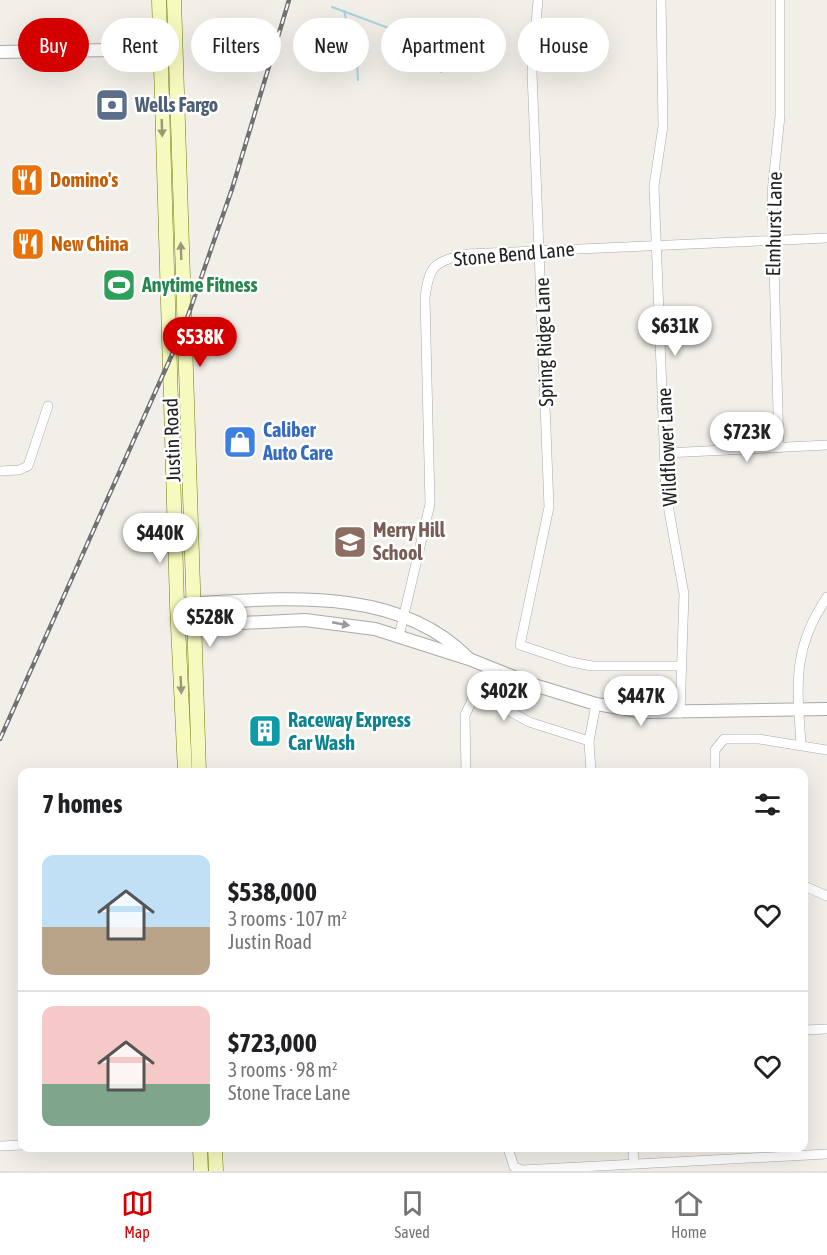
<!DOCTYPE html>
<meta charset="utf-8">
<style>
body{margin:0;font-family:"Asap Condensed",sans-serif;background:#f2f2f2;color:#202124;height:100vh;display:flex;flex-direction:column;font-size:22px;white-space:nowrap}
*{box-sizing:border-box;margin:0}
p{font-size:20px;color:#757577}
.icon{flex:none;width:33px;height:33px;fill:none;stroke:currentColor;stroke-width:2;stroke-linecap:round;stroke-linejoin:round}
.map{position:relative;flex:1;overflow:hidden}
.drawer{position:absolute;left:18px;top:768px;width:790px;height:384px;display:flex;flex-direction:column;background:#fff;border-radius:12px;box-shadow:0 6px 24px #0002}
.drawer>*{flex:none}
.guide{position:absolute;left:18px;top:18px;width:792px;height:54px;display:flex;gap:12px}
.price{position:absolute;translate:-50% -51px;padding:0 14px;border-radius:21px;background:#fff;color:#222;font-size:20px;line-height:39px;filter:drop-shadow(0 2px 3px #0008)}
.price::after{content:'';position:absolute;left:50%;top:36px;width:18px;height:14px;margin-left:-9px;background:inherit;clip-path:polygon(0 0,100% 0,50% 100%)}
.price.selected{background:#d40000;color:#fff}
ul{padding:0;list-style:none}
li{display:flex;align-items:center;gap:18px;height:150px;padding:0 24px}
li+li{border-top:2px solid #e0e0e0}
li span{display:grid;place-items:center;flex:none;width:168px;height:120px;border-radius:12px;color:#555}
li>.icon{margin-inline-start:auto}
span .icon{width:72px;height:72px;fill:#fffc;stroke-width:1}
li b{font-size:26px}
h2{display:flex;justify-content:space-between;align-items:center;height:72px;padding:0 24px;font-size:26px}
.tag{padding:0 21px;border-radius:27px;background:#fff;box-shadow:0 6px 24px #0002;font-size:21px;line-height:54px}
.tag.selected{background:#d40000;color:#fff}
.menu{display:flex;justify-content:space-around;align-items:center;height:84px;border-top:2px solid #e0e0e0;background:#fff;font-size:16px;color:#757577}
.menu a{display:grid;justify-items:center;gap:3px}
.menu .selected{color:#d40000}
.map>svg:first-child{display:block}
.lines{fill:none;stroke-linecap:round;stroke-linejoin:round}
.stream{stroke:#aad3df;stroke-width:2}
.minor-casing{stroke:#a9a9a9;stroke-width:10}
.tertiary-casing{stroke:#a9a9a9;stroke-width:14}
.secondary-casing{stroke:#707d05;stroke-width:15}
.minor{stroke:#fff;stroke-width:9}
.tertiary{stroke:#fff;stroke-width:12}
.secondary{stroke:#f7fabf;stroke-width:14}
.rail-casing{stroke:#707070;stroke-width:4.5}
.rail{stroke:#fff;stroke-width:2;stroke-dasharray:7;stroke-linecap:butt}
.oneway{fill:#979978}
.oneway2{fill:#9c9c9c}
.labels{text-anchor:middle;stroke-width:5;stroke-linejoin:round;paint-order:stroke}
.service-label{font-size:20px;font-weight:bold;fill:#4e5e75;stroke:#fff;text-anchor:start}
.food-label{font-size:20px;font-weight:bold;fill:#c56008;stroke:#fff;text-anchor:start}
.street-label{font-size:20px;fill:#222;stroke:#fff}
.leisure-label{font-size:20px;font-weight:bold;fill:#27864d;stroke:#fff;text-anchor:start}
.shop-label{font-size:20px;font-weight:bold;fill:#366cbe;stroke:#fff;text-anchor:start}
.education-label{font-size:20px;font-weight:bold;fill:#785e54;stroke:#fff;text-anchor:start}
.culture-label{font-size:20px;font-weight:bold;fill:#0d838f;stroke:#fff;text-anchor:start}
</style>
<div class="map">
<svg width="827" height="1171" viewBox="0 0 827 1171">
<rect width="100%" height="100%" fill="#f2efe9"/>
<g class="lines">
<!-- stream -->
<g class="stream">
<path d="M332,7L440,47L441,72"/>
<path d="M344,11L357,63L358,80"/>
</g>
<!-- minor casing -->
<g class="minor-casing">
<g id="minor">
<path d="M538,0L532,72L549,507L520,645L571,662L592,666H681"/>
<path d="M661,0L663,126L654,186L666,494L684,594L680,713"/>
<path d="M779,448L772,193L780,116V0"/>
<path d="M666,453L827,445"/>
<path d="M0,471L19,470L28,466L48,406"/>
<path d="M399,636L430,504L425,298C429,264 435,262 467,254L827,238"/>
<path d="M801,744C797,684 792,649 827,597"/>
<path d="M466,772L465,715L473,698L488,699L529,722L589,741"/>
<path d="M591,772L589,741L596,704"/>
<path d="M715,772V750L724,739H759L827,750"/>
<path d="M804,886L827,896"/>
<path d="M804,1030L827,1029"/>
<path d="M0,1146L22,1145"/>
<path d="M508,1148L514,1167L522,1170L827,1154"/>
<path d="M633,1148L634,1164"/>
</g>
</g>
<!-- tertiary casing -->
<g class="tertiary-casing">
<g id="tertiary">
<path d="M0,52L168,49"/>
<path d="M177,604C273,600 394,582 468,658"/>
<path d="M178,626L305,620L375,629L469,659L534,685L596,704L644,712L827,709"/>
</g>
</g>
<!-- secondary casing -->
<g class="secondary-casing">
<g id="secondary">
<path d="M159,0L177,604L185,772"/>
<path d="M174,0L199,772"/>
<path d="M200,1148L201,1171"/>
<path d="M215,1148L216,1171"/>
</g>
</g>
<!-- minor -->
<use href="#minor" class="minor"/>
<!-- tertiary -->
<use href="#tertiary" class="tertiary"/>
<!-- secondary -->
<use href="#secondary" class="secondary"/>
<!-- rail casing -->
<g class="rail-casing">
<path id="rail" d="M0,739L183,330L232,189L289,0"/>
</g>
<!-- rail -->
<use href="#rail" class="rail"/>
</g>
<!-- one-way arrows -->
<defs><path id="oneway-solid" d="M-6-.8H1V-3.2L6.5 0L1 3.2V.8H-6Z" transform="scale(1.5)"/></defs>
<g class="oneway">
<use href="#oneway-solid" transform="translate(162 128) rotate(88)"/>
<use href="#oneway-solid" transform="translate(181 251) rotate(-92)"/>
<use href="#oneway-solid" transform="translate(181 685) rotate(87)"/>
</g>
<use class="oneway2" href="#oneway-solid" transform="translate(341 624) rotate(11)"/>
<!-- icons -->
<defs>
<g id="bank-square" transform="scale(1.725)"><rect x="-9" y="-9" width="18" height="18" rx="4" fill="#5c6f8a" stroke="#fff"/><path d="M-6-4H6V4H-6ZM0-2.3a2.3 2.3 0 1 0 0 4.6a2.3 2.3 0 1 0 0-4.6Z" fill="#fff"/></g>
<g id="restaurant-square" transform="scale(1.725)"><rect x="-9" y="-9" width="18" height="18" rx="4" fill="#e8710a" stroke="#fff"/><path d="M-5-6h1v4h1v-4h1v4h1v-4h1v5L-1.5 .5V6h-2V.5L-5-1ZM5-6V6H3V1.5H1.5Q1.5-4 5-6Z" fill="#fff"/></g>
<g id="stadium-square" transform="scale(1.725)"><rect x="-9" y="-9" width="18" height="18" rx="4" fill="#2e9e5b" stroke="#fff"/><path d="M0-5a6.5 5 0 1 0 0 10a6.5 5 0 1 0 0-10ZM-3.5-1.8h7v3.6h-7Z" fill="#fff"/></g>
<g id="shop-square" transform="scale(1.725)"><rect x="-9" y="-9" width="18" height="18" rx="4" fill="#3f7fe0" stroke="#fff"/><path d="M-5-2.5h2.3a2.7 3.5 0 0 1 5.4 0H5L5.5 6h-11ZM-1.5-2.5h3a1.5 2.3 0 0 0-3 0Z" fill="#fff"/></g>
<g id="school-square" transform="scale(1.725)"><rect x="-9" y="-9" width="18" height="18" rx="4" fill="#8d6e63" stroke="#fff"/><path d="M0-5L7-2L0 1L-7-2ZM-4 1L0 2.5L4 1V4Q0 6-4 4Z" fill="#fff"/></g>
<g id="building-square" transform="scale(1.725)"><rect x="-9" y="-9" width="18" height="18" rx="4" fill="#0f9aa8" stroke="#fff"/><path d="M-4-6H4V6H1V3H-1V6H-4ZM-2.5-4.3h1.7v1.8h-1.7ZM.8-4.3h1.7v1.8H.8ZM-2.5-1h1.7V.8h-1.7ZM.8-1h1.7V.8H.8Z" fill="#fff"/></g>
</defs>
<g fill-rule="evenodd">
<use href="#bank-square" x="112" y="105"/>
<use href="#restaurant-square" x="27" y="180"/>
<use href="#restaurant-square" x="28" y="244"/>
<use href="#stadium-square" x="119" y="285"/>
<use href="#shop-square" x="240" y="442"/>
<use href="#school-square" x="350" y="542"/>
<use href="#building-square" x="265" y="731"/>
</g>
<g class="labels">
<!-- service labels -->
<g class="service-label">
<text x="135" y="112">Wells Fargo</text>
</g>
<!-- food labels -->
<g class="food-label">
<text x="50" y="187">Domino's</text>
<text x="51" y="251">New China</text>
</g>
<!-- street labels -->
<g class="street-label">
<text transform="translate(774 224) rotate(-89)" y="7">Elmhurst Lane</text>
<text transform="translate(514 254) rotate(-5)" y="7">Stone Bend Lane</text>
<text transform="translate(544 342) rotate(-92)" y="7">Spring Ridge Lane</text>
<text transform="translate(172 440) rotate(-92)" y="7">Justin Road</text>
<text transform="translate(667 447) rotate(-93)" y="7">Wildflower Lane</text>
</g>
<!-- leisure labels -->
<g class="leisure-label">
<text x="142" y="292">Anytime Fitness</text>
</g>
<!-- shop labels -->
<g class="shop-label">
<text x="263" y="437">Caliber<tspan x="263" dy="23">Auto Care</tspan></text>
</g>
<!-- education labels -->
<g class="education-label">
<text x="373" y="537">Merry Hill<tspan x="373" dy="23">School</tspan></text>
</g>
<!-- culture labels -->
<g class="culture-label">
<text x="288" y="727">Raceway Express<tspan x="288" dy="23">Car Wash</tspan></text>
</g>
</g>
</svg>
<b class="price" style="left:675px;top:357px">$631K</b>
<b class="price selected" style="left:200px;top:368px">$538K</b>
<b class="price" style="left:747px;top:463px">$723K</b>
<b class="price" style="left:160px;top:564px">$440K</b>
<b class="price" style="left:210px;top:648px">$528K</b>
<b class="price" style="left:504px;top:722px">$402K</b>
<b class="price" style="left:641px;top:727px">$447K</b>
<div class="guide">
<a class="tag selected">Buy</a>
<a class="tag">Rent</a>
<a class="tag">Filters</a>
<a class="tag">New</a>
<a class="tag">Apartment</a>
<a class="tag">House</a>
</div>
<section class="drawer">
<h2>7 homes<svg class="icon" aria-label="filters" viewBox="0 0 24 24"><path d="M4 7h16M4 17h16"/><circle cx="9" cy="7" r="2"/><circle cx="15" cy="17" r="2"/></svg></h2>
<ul>
<li><span style="background:linear-gradient(#bfe0f5 60%,#b9a48a 0)"><svg class="icon" aria-label="home" viewBox="0 0 24 24"><path d="M3 11l9-7 9 7M6 9v11h12V9"/></svg></span><div><b>$538,000</b><p>3 rooms · 107 m²</p><p>Justin Road</p></div><svg class="icon" aria-label="heart" viewBox="0 0 24 24"><path d="M12 20l-8-8c-3-5 5-10 8-4 3-6 11-1 8 4z"/></svg></li>
<li><span style="background:linear-gradient(#f6c9c9 65%,#7fa58c 0)"><svg class="icon" aria-label="home" viewBox="0 0 24 24"><path d="M3 11l9-7 9 7M6 9v11h12V9"/></svg></span><div><b>$723,000</b><p>3 rooms · 98 m²</p><p>Stone Trace Lane</p></div><svg class="icon" aria-label="heart" viewBox="0 0 24 24"><path d="M12 20l-8-8c-3-5 5-10 8-4 3-6 11-1 8 4z"/></svg></li>
</ul>
</section>
</div>
<nav class="menu">
<a class="selected"><svg class="icon" aria-label="map" viewBox="0 0 24 24"><path d="M3 6l6-2 6 2 6-2v14l-6 2-6-2-6 2zM9 4v14M15 6v14"/></svg>Map</a>
<a><svg class="icon" aria-label="saved" viewBox="0 0 24 24"><path d="M7 4h10v16l-5-4-5 4z"/></svg>Saved</a>
<a><svg class="icon" aria-label="home" viewBox="0 0 24 24"><path d="M3 11l9-7 9 7M6 9v11h12V9"/></svg>Home</a>
</nav>
